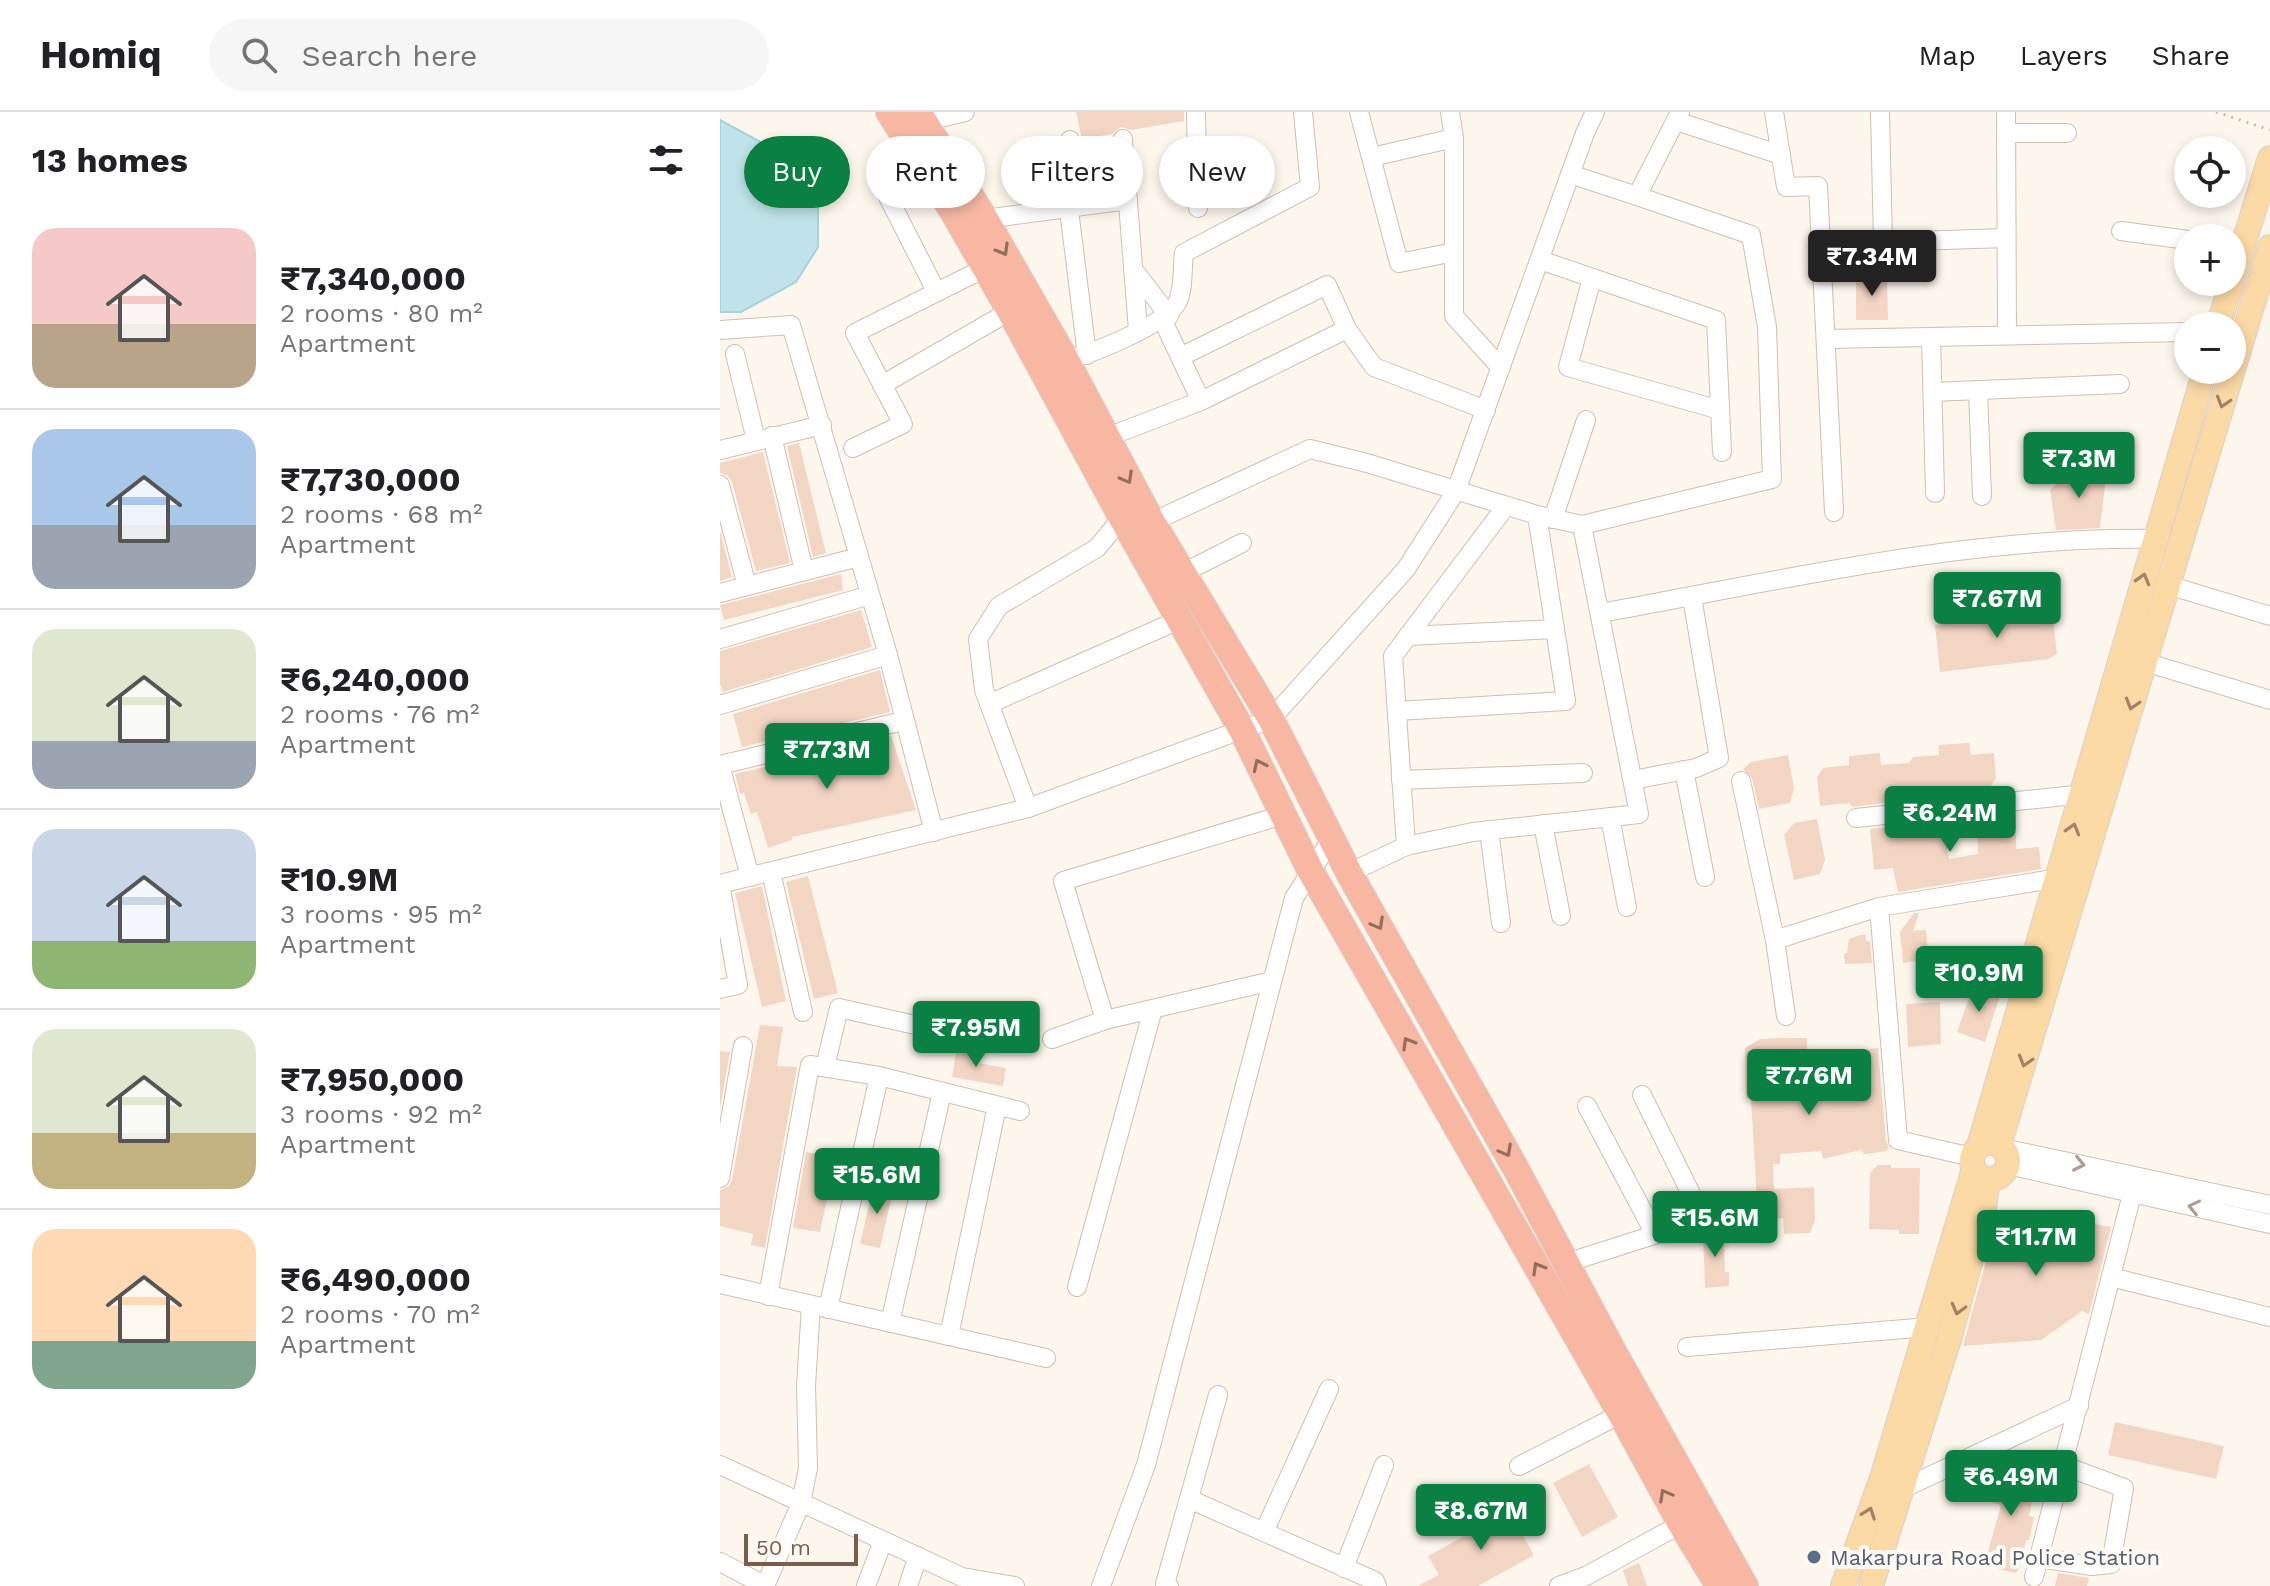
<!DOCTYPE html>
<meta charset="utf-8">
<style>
body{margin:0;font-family:"Work Sans",sans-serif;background:#f6f6f6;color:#202124;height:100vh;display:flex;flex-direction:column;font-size:30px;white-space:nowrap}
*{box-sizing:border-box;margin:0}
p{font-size:26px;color:#757577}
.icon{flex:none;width:44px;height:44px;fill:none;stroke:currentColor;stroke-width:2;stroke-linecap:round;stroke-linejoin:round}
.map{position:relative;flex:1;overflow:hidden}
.drawer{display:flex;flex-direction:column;background:#fff;width:720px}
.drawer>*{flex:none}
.hud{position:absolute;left:24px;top:24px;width:760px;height:72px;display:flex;gap:16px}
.fabs{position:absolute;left:1454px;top:24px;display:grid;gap:16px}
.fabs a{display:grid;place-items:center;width:72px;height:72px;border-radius:50%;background:#fff;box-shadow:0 4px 12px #0003;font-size:40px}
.scale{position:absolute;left:24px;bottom:20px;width:114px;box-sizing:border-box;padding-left:8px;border:4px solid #7a5c4d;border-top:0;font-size:22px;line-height:28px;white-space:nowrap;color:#7a5c4d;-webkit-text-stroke:6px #fffaf3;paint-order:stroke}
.price{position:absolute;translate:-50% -68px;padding:0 18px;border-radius:8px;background:#0b8043;color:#fff;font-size:26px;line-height:52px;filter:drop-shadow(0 2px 4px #0008)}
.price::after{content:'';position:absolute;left:50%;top:48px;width:24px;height:18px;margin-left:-12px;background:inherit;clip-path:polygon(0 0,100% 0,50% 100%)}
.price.selected{background:#222;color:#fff}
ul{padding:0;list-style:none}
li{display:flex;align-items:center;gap:24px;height:200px;padding:0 32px}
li+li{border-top:2px solid #e0e0e0}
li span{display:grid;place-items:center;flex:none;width:224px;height:160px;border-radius:24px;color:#555}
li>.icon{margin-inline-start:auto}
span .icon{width:96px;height:96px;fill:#fffc;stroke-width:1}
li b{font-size:34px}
h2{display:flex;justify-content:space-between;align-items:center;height:96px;padding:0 32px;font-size:34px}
.tag{padding:0 28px;border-radius:36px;background:#fff;box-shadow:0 4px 12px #0003;font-size:28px;line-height:72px}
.tag.selected{background:#0b8043;color:#fff}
header{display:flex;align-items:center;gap:48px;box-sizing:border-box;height:112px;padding:0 40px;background:#fff;border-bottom:2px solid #e0e0e0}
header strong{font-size:38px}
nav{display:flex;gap:44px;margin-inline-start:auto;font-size:28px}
.search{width:560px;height:72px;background:#f6f6f6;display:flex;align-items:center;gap:20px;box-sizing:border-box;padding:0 28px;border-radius:44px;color:#757577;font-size:30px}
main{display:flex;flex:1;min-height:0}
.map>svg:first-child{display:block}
.water{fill:#bfe3e8;stroke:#a5d3da;stroke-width:2}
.building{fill:#f3d5c3}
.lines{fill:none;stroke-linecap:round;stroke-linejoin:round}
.minor-casing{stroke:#d1beb0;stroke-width:20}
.major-casing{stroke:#dad1cd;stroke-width:26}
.highway-casing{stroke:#dad1cd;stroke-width:28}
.path{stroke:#d9b8a5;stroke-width:3;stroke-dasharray:2 6;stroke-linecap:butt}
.minor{stroke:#fff;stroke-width:18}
.major{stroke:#fbd9a5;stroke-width:24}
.highway{stroke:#f7b7a3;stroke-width:26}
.oneway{stroke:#936e5e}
.oneway2{stroke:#a18267}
.oneway3{stroke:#af9d94}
.service-dot{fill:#5c6f8a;stroke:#fffaf3;stroke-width:3}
.labels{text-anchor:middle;stroke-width:8;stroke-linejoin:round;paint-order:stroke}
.service-label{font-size:22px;fill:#4e5e75;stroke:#fffaf3;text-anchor:start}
</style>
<header>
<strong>Homiq</strong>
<div class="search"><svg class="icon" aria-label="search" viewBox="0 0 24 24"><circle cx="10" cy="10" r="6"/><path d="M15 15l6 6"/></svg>Search here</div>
<nav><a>Map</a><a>Layers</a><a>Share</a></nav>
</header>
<main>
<section class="drawer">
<h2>13 homes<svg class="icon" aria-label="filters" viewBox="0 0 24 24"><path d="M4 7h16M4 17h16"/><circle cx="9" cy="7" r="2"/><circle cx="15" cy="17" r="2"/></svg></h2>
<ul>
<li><span style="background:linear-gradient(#f6c9c9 60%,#b9a48a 0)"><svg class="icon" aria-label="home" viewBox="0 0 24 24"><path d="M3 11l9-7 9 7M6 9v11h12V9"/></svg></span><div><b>₹7,340,000</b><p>2 rooms · 80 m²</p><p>Apartment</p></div></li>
<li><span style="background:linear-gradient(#a9c7e8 60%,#9aa5b1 0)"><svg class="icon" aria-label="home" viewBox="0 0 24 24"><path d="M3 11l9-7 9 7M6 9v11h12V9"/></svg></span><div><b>₹7,730,000</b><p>2 rooms · 68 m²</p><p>Apartment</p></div></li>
<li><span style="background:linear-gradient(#dfe7d0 70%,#9aa5b1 0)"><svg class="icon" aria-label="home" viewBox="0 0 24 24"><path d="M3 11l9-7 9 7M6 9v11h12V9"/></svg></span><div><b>₹6,240,000</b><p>2 rooms · 76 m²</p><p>Apartment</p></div></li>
<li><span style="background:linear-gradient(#c9d6e8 70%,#8fb573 0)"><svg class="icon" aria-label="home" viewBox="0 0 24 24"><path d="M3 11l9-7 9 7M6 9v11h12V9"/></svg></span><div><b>₹10.9M</b><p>3 rooms · 95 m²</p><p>Apartment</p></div></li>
<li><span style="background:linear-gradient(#dfe7d0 65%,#c2b280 0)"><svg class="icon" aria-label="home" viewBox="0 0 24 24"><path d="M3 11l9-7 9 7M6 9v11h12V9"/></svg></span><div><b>₹7,950,000</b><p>3 rooms · 92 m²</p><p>Apartment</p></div></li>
<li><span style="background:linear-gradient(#ffd9b3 70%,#7fa58c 0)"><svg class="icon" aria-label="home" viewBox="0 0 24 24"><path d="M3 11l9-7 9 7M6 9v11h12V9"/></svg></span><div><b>₹6,490,000</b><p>2 rooms · 70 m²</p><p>Apartment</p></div></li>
</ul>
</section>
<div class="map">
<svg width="1550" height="1474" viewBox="0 0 1550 1474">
<rect width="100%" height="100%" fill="#fdf6ec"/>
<!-- water -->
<path class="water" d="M0,8L39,29L98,81V135L76,170L21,200H0Z"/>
<!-- building -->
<g class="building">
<path d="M356,0H464V9L411,18L401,15L392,22L362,27Z"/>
<path d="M1167,163L1168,208H1136V164Z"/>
<path d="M79,331L106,441L93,445L67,334Z"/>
<path d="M43,340L70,451L36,459L12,370L8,364L0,361V351Z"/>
<path d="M1381,355L1385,374L1380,416L1336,418L1330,378L1346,362Z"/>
<path d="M0,419L12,465L0,469Z"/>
<path d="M121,462L123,478L4,508L0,493Z"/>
<path d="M1318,496L1333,506L1337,542L1329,547L1220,560L1215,513L1267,507L1271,502Z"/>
<path d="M141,498L152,535L3,580L0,572V539Z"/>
<path d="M160,558L170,600L22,635L13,602Z"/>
<path d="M171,624L196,698L72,725V728L48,736L37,700L31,702L24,681L20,682L15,662Z"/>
<path d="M1249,631L1251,643L1274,641L1276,666L1267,680L1221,684L1218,680L1181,685L1178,689L1133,695L1129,691L1100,694L1097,665L1103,656L1129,653V644L1160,641L1161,653L1189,651L1193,645L1219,643L1218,633Z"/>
<path d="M1068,643L1074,676L1070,691L1039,697L1032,666L1023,657L1031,650Z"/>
<path d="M1296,703V737L1319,735L1321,757L1178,780L1173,756L1154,758L1150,717L1223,709L1229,747L1258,742L1257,705Z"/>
<path d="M1097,707L1105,748L1100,762L1074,768L1064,723L1074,711Z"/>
<path d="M88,764L118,881L94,887L66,770Z"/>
<path d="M42,774L66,889L42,895L15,781Z"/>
<path d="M1194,801H1199L1193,819L1206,818L1208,842L1204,848L1183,851L1180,820Z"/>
<path d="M1140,823H1146V829H1150L1152,851L1125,852L1124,841H1127L1129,827Z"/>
<path d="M1253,875L1280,884L1265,930L1237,920Z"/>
<path d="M1220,890L1221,932L1188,935L1186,892Z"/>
<path d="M40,913L63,915L57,954L77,955L45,1136L31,1133L33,1122L0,1114V1078L9,1074L12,1068Z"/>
<path d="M1065,926H1087V942L1114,944L1143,941V938L1158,936L1166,1029L1169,1035L1167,1039L1144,1042L1141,1038L1103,1047L1101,1039L1060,1042V1052H1053L1054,1077L1094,1075L1095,1108L1090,1121L1064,1122L1063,1106L1038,1108L1031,986H1026L1025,936L1040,927Z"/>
<path d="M237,935L253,938L251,950L286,956L283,974L232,965Z"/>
<path d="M0,939L10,940L0,996Z"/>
<path d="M86,1040L116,1046L100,1120L73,1116Z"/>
<path d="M1158,1053H1171V1056H1200L1199,1122H1179V1118L1149,1117L1150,1061Z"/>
<path d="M154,1071L174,1075L160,1136L140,1132Z"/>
<path d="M1290,1100H1307L1391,1115L1369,1202L1362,1199L1321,1228L1243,1234L1278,1105Z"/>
<path d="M1003,1114L1005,1160H1009V1174L985,1176L983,1120Z"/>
<path d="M1395,1310L1504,1334L1496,1367L1388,1343Z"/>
<path d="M869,1352L898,1405L862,1425L833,1371Z"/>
<path d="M1273,1354L1318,1364L1309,1404L1314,1405L1309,1428H1306L1300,1455L1296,1461L1264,1454L1281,1393L1270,1390L1272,1378L1268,1377Z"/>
<path d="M786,1393L814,1443L758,1474H698L719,1463L708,1444L746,1423L743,1417Z"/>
<path d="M919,1451L927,1474H908L903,1458Z"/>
<path d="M1338,1461L1369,1466L1367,1474H1335Z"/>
</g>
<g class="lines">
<!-- minor casing -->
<g class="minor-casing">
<g id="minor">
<path d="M476,0L478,96"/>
<path d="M639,0L679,151L734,140"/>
<path d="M730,0L734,26"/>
<path d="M1054,0L1066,75L1098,74L1114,400"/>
<path d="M1160,0L1163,130L1286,126"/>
<path d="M1286,0L1287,223"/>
<path d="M956,9L1061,43"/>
<path d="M204,10L245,0"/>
<path d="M1286,21H1347"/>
<path d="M403,27L418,218"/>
<path d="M350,28L349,98L367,243"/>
<path d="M652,45L734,26V204L781,256"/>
<path d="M850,62L917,84L960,0"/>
<path d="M164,77L216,179"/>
<path d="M265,107L408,88"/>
<path d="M1401,119L1468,128"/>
<path d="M820,148L996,208L1002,340"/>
<path d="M413,157L449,204"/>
<path d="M872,166L848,255L1000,298"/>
<path d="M442,207L481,289"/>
<path d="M0,218L71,213L168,543L214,720"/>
<path d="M1211,225L1215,381"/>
<path d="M1106,227L1468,220"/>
<path d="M15,242L36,328"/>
<path d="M460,245L607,173L627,217"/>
<path d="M346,248C371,242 445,213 457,191C464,178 462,156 464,141L590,75L583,0"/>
<path d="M162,273L290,199"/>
<path d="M1258,278L1262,384"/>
<path d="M1213,280L1400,272"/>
<path d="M52,324L84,459"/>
<path d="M385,326L481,289L627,217L654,255L766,298"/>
<path d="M133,336L183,312L135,221L265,156"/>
<path d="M0,338L102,313"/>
<path d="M0,373L27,474"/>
<path d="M817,403L835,517"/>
<path d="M833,407L866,308"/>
<path d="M432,410L590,337L647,351L817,403L862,413L1052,367L1047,215L1031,123L917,84"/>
<path d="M463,461L522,431"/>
<path d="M1448,473L1550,504"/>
<path d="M0,481L139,445"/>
<path d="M881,501C1063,468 1248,424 1435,427"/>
<path d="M0,527L150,483"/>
<path d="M1425,550L1550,588"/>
<path d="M269,592L461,507"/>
<path d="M0,593L168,543"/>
<path d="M677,599L846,589L835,517L688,524"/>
<path d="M964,658L985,765"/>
<path d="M681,668L863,661"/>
<path d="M913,668L976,656L999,646L972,485"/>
<path d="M1021,669L1055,828"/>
<path d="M308,696L264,578L258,527L279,494L377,436L402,406"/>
<path d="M890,705L907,795"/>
<path d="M1136,706L1364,682"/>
<path d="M823,712L841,804"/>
<path d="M769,718L781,811"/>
<path d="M686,734L753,720L919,702L862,413"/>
<path d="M51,760L83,900"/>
<path d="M629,761L686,734L673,544L786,394"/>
<path d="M30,765L0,653L183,609"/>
<path d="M0,772L308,696L551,607L686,457L736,379L865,21L875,0"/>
<path d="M0,772L18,873L0,877"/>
<path d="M1159,795L1178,1028L1252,1045"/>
<path d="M1066,904L1055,828L1159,795L1339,766"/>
<path d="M385,908L343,769L563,703"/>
<path d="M332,927L385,908L552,869"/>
<path d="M105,955L119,896L258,927"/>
<path d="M922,983L983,1106"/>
<path d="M867,994L935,1122"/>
<path d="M1283,1036L1550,1093"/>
<path d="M1288,1053L1550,1112"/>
<path d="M0,1066L23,934"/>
<path d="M846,1151L1025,1094"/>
<path d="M1391,1165L1550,1205"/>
<path d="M0,1172L326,1246"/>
<path d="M357,1175L433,897"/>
<path d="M48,1184L90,953L159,964L300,999"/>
<path d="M108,1197L159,964"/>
<path d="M170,1211L222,980"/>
<path d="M229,1224L277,994"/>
<path d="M967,1235L1208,1215"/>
<path d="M0,1353L242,1465L295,1474"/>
<path d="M799,1354L901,1302"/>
<path d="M1182,1377L1359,1294"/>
<path d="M469,1387L655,1469L657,1474"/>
<path d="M544,1420L609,1277"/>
<path d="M1319,1446L1372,1454L1391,1452L1404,1376L1342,1353"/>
<path d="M0,1450L46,1474"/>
<path d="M624,1456L664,1353"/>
<path d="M1314,1465L1412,1082"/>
<path d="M45,1474L81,1391L88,1356L86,1274L91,1193"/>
<path d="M146,1474L163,1429"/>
<path d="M188,1474L198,1444"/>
<path d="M381,1474L426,1353L574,786L611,728"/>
<path d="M449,1474L445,1472L498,1283"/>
<path d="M839,1474L866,1464L961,1412"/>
</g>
</g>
<!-- major casing -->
<g class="major-casing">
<g id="major">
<path d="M1512,169L1550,46"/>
<path d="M1498,214L1512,170"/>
<circle cx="1270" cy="1049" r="18"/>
<path d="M1279,1033L1550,135"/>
<path d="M1259,1034L1485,258"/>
<path d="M1123,1474L1162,1366L1254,1057"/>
<path d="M1151,1474L1230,1224L1263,1103L1268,1067"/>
</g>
</g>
<!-- highway casing -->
<g class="highway-casing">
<g id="highway">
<path d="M169,0L232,98L290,199L402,406L522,618L591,760L901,1302L961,1412L999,1474"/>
<path d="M198,0L265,107L346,248L432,410L551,607L629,761L795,1055L893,1239L1025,1474"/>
</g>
</g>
<!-- path -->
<path class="path" d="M1496,0L1550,18"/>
<!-- minor -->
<use href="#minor" class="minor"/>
<!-- major -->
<use href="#major" class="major"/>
<!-- highway -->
<use href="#highway" class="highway"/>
</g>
<!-- one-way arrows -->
<defs><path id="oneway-chevron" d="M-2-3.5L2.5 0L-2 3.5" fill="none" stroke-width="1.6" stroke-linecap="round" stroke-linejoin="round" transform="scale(2)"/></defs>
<g class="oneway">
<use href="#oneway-chevron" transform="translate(283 138) rotate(60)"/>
<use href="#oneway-chevron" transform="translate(407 366) rotate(61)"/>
<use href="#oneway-chevron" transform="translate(539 653) rotate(-116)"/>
<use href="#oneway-chevron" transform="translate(658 812) rotate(61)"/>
<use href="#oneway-chevron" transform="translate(688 931) rotate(-120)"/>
<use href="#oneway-chevron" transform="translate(786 1039) rotate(61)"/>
<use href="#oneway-chevron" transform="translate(818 1156) rotate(-120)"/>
<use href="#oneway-chevron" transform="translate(945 1383) rotate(-119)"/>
</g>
<g class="oneway2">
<use href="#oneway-chevron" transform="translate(1503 290) rotate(107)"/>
<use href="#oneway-chevron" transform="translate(1423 467) rotate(-74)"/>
<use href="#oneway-chevron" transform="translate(1412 592) rotate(107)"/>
<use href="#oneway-chevron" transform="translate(1353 717) rotate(-74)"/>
<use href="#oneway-chevron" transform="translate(1305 949) rotate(107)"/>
<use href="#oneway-chevron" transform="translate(1238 1197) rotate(105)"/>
<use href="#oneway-chevron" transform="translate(1149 1401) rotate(-70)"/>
</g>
<g class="oneway3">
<use href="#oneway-chevron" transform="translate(1359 1052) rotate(12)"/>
<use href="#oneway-chevron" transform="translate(1474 1095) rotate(-167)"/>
</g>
<!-- markers -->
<circle class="service-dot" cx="1094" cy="1445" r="8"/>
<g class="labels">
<!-- service labels -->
<g class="service-label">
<text x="1110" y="1453">Makarpura Road Police Station</text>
</g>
</g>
</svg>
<div class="fabs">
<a><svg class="icon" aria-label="locate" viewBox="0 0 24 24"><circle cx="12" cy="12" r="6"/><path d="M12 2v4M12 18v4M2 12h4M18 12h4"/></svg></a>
<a>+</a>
<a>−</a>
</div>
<div class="scale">50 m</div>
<b class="price selected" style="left:1152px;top:186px">₹7.34M</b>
<b class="price" style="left:1359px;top:388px">₹7.3M</b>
<b class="price" style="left:1277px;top:528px">₹7.67M</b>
<b class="price" style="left:107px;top:679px">₹7.73M</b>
<b class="price" style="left:1230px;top:742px">₹6.24M</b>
<b class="price" style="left:1259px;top:902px">₹10.9M</b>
<b class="price" style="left:256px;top:957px">₹7.95M</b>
<b class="price" style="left:1089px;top:1005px">₹7.76M</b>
<b class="price" style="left:157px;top:1104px">₹15.6M</b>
<b class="price" style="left:995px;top:1147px">₹15.6M</b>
<b class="price" style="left:1316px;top:1166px">₹11.7M</b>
<b class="price" style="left:1291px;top:1406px">₹6.49M</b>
<b class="price" style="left:761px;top:1440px">₹8.67M</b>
<div class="hud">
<a class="tag selected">Buy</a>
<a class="tag">Rent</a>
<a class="tag">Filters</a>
<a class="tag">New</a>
</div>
</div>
</main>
